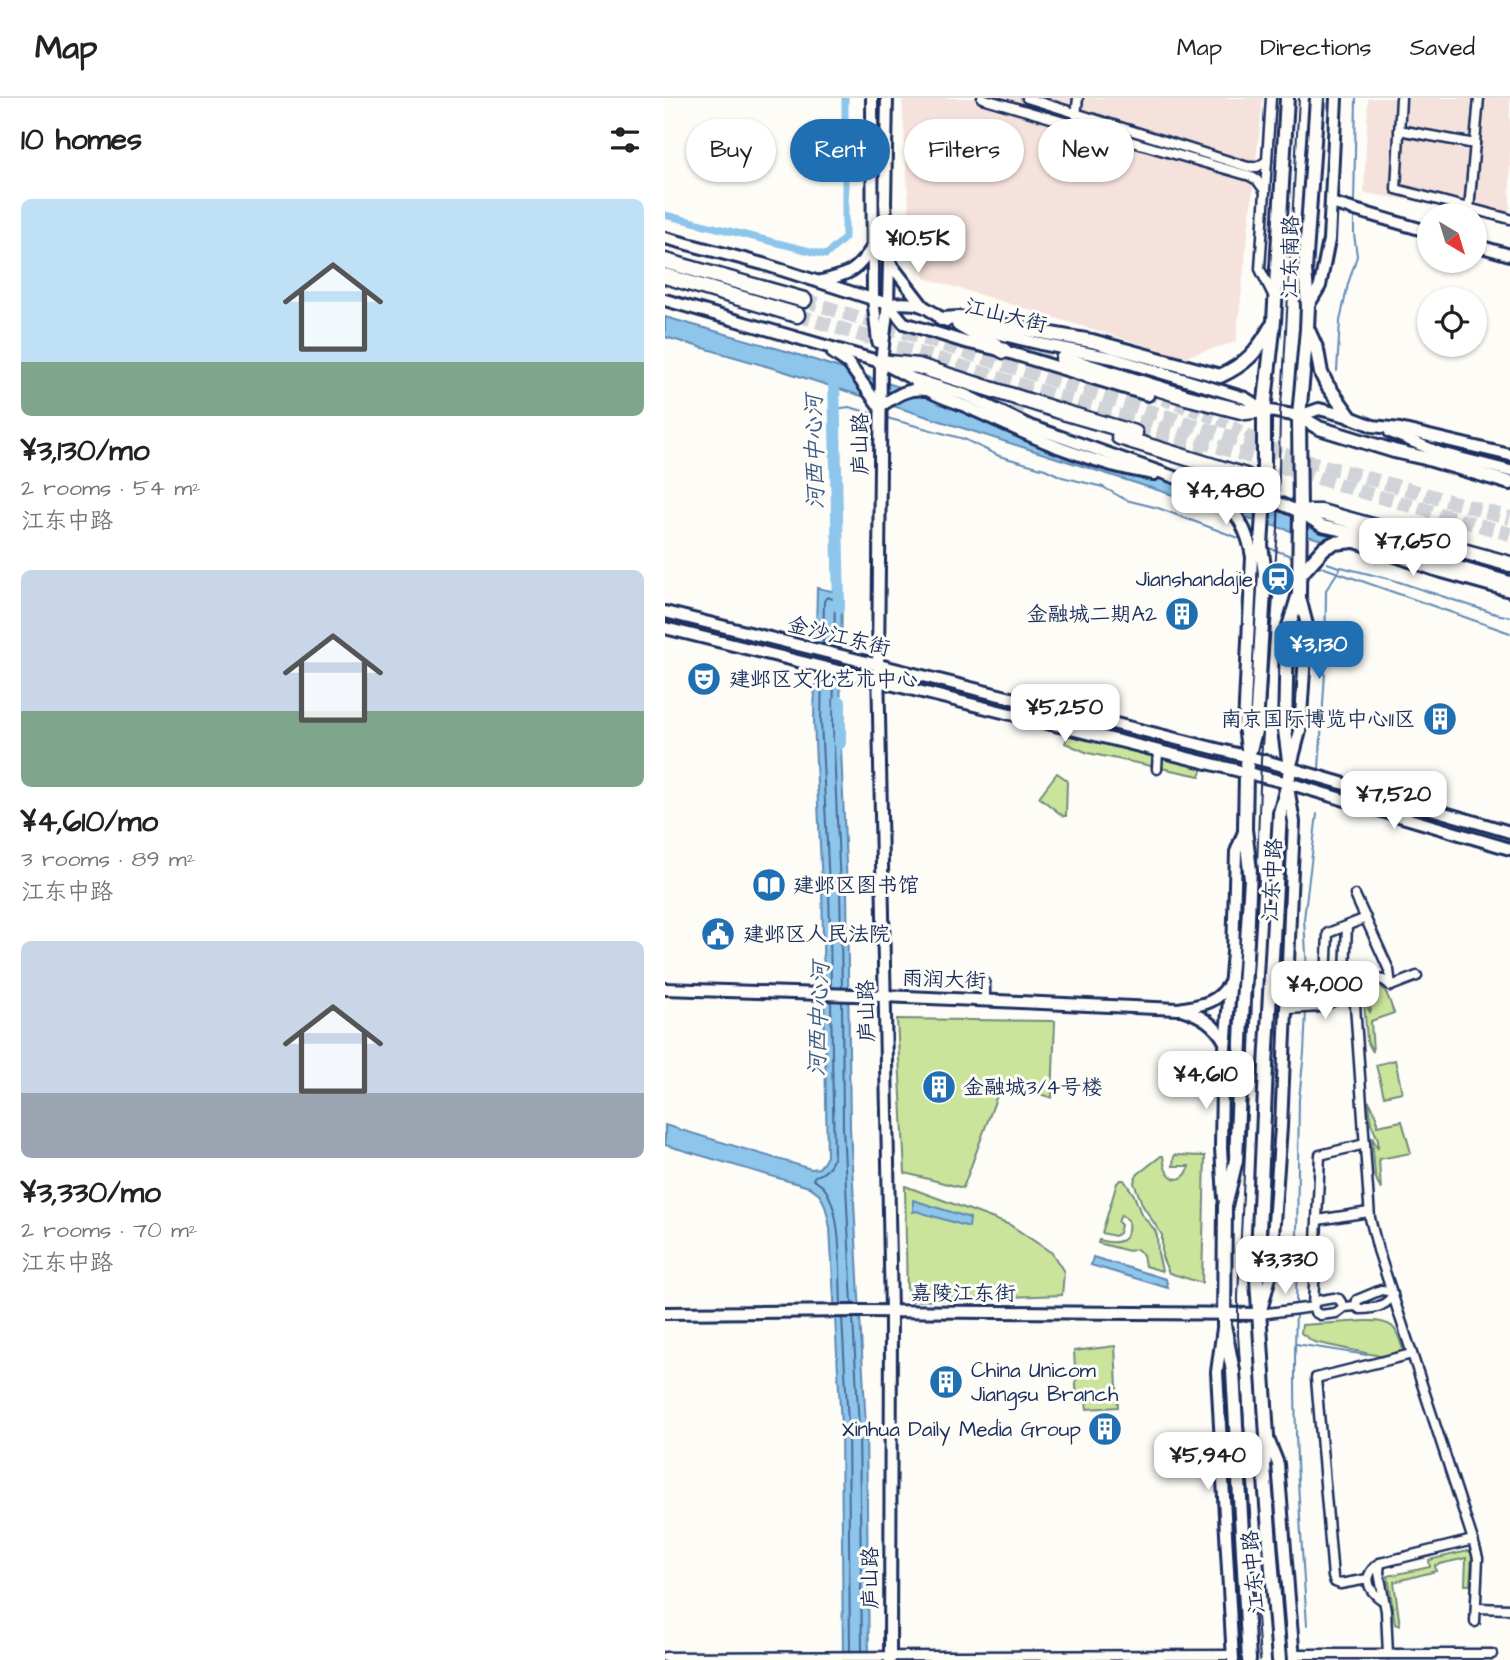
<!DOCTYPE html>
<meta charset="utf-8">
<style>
body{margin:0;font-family:"Architects Daughter","LXGW WenKai TC",sans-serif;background:#f6f6f6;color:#222;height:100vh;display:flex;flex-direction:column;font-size:26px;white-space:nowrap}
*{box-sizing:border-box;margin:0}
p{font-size:23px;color:#767676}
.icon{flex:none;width:38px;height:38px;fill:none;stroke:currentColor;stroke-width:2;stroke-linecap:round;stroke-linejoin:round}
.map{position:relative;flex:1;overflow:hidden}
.side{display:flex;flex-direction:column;background:#fff;width:665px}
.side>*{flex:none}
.hud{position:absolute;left:21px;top:21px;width:665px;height:63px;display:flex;gap:14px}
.needle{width:46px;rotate:142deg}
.fabs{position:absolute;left:752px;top:105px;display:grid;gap:14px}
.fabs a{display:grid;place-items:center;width:70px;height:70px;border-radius:50%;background:#fff;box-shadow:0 2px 5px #0004;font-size:35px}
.price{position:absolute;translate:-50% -60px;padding:0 16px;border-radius:14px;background:#fff;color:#222;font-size:23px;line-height:46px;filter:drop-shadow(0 2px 4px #0008)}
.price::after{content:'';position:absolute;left:50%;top:42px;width:21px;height:16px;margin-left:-10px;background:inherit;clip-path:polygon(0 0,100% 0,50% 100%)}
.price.selected{background:#1f6fb2;color:#fff}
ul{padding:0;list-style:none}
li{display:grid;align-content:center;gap:14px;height:371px;padding:0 21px}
li span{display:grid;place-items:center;height:217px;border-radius:10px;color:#555}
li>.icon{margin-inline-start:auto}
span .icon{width:126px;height:126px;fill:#fffc;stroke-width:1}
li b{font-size:30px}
h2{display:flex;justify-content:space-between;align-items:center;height:84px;padding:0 21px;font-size:30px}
.tag{padding:0 24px;border-radius:32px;background:#fff;box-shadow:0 2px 5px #0004;font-size:24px;line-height:63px}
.tag.selected{background:#1f6fb2;color:#fff}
header{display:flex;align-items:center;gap:42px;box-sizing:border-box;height:98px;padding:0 35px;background:#fff;border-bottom:2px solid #e0e0e0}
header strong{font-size:33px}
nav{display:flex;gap:38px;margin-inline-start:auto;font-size:24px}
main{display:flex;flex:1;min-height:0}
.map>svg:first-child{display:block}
.built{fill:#f5e2dd}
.green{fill:#cae49b;stroke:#728a7c;stroke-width:2}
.water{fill:#8dc5eb;stroke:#5f89b3;stroke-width:2}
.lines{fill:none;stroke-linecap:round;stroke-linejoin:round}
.shore{stroke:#496b96;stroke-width:2}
.stream{stroke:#5f89b3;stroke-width:2}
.canal{stroke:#8dc5eb;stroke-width:7}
.river{stroke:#8dc5eb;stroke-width:12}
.secondary-tunnel{stroke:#d0d3d8;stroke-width:10;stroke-dasharray:10 5;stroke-linecap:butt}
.highway-tunnel{stroke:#d0d3d8;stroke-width:14;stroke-dasharray:14 7;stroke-linecap:butt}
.street-casing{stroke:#1b2f5e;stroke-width:13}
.secondary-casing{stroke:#1b2f5e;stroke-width:16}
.primary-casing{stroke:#1b2f5e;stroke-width:18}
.highway-casing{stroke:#1b2f5e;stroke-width:19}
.street{stroke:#fdfcf7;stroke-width:8}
.secondary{stroke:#fdfcf7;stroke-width:10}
.primary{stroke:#fdfcf7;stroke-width:12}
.highway{stroke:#fdfcf7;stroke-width:14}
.tram{stroke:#1b2f5e;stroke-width:2}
.labels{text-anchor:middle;stroke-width:6;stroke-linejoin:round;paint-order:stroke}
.street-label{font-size:21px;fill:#1b2f5e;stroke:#fdfcf7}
.poi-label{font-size:21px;fill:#1b2f5e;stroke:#fdfcf7;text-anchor:start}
.water-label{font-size:23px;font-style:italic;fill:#3d5c88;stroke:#fdfcf7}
</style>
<header>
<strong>Map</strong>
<nav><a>Map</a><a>Directions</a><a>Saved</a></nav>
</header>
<main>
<section class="side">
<h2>10 homes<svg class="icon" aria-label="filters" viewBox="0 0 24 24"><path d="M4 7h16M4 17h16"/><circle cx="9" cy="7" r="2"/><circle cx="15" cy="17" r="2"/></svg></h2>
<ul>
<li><span style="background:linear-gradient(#bfe0f5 75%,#7fa58c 0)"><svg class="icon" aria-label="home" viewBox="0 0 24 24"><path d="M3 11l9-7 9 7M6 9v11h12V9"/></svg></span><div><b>¥3,130/mo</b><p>2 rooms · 54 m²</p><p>江东中路</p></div></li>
<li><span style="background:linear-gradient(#c9d6e8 65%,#7fa58c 0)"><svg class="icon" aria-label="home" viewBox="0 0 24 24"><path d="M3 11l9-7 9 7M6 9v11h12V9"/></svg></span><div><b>¥4,610/mo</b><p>3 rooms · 89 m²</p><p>江东中路</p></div></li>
<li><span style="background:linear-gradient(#c9d6e8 70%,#9aa5b1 0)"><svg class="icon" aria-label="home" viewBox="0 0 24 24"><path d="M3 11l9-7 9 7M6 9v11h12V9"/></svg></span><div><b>¥3,330/mo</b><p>2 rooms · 70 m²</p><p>江东中路</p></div></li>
</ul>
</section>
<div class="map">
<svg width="845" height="1562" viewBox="0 0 845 1562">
<rect width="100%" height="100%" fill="#fdfcf7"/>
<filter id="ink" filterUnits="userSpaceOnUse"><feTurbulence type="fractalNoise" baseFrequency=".0143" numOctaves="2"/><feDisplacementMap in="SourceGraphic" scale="14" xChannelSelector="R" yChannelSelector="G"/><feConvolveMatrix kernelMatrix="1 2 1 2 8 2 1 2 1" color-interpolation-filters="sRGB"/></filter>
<g filter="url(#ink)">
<!-- built -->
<g class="built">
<path d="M237,0H598L571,244L518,259L260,180L247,156Z"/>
<path d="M703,0H845V118L699,95Z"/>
</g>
<!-- green -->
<g class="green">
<path d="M404,636L538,670L535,678L423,655L400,645Z"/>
<path d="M392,675L402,682L401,718H398L374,699Z"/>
<path d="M706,886C723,887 723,901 729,915L706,923L708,954L702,943L699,903L705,914L706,912L698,891Z"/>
<path d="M232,921L390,923L387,1000L337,984L298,1090L240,1075Z"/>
<path d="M730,962L737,994L719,998L711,967Z"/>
<path d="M704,1003L712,1019V1028L737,1023L746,1055L714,1061L716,1092L710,1078L707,1039L713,1051V1041L706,1026Z"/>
<path d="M509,1057L540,1058L537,1185L504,1175L497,1159V1137L478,1108L469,1085L470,1080L473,1076L496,1058H498C499,1064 499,1071 503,1075C511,1086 522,1080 524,1068H508Z"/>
<path d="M455,1082H459L469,1097L476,1116L490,1132L492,1138L493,1155L497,1173L480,1168L478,1157L472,1151L464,1153L433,1145L434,1142C452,1147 466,1145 463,1122L456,1117L453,1124L456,1127L454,1135L450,1138L437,1135L452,1085Z"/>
<path d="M240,1088L345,1127L387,1155L399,1174L397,1197L242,1203Z"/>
<path d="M700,1223C732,1222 731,1231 740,1258L729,1261L649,1244L636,1235L637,1227Z"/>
<path d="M450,1248L453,1309L422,1311L421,1304H412L409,1253Z"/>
<path d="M803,1453H805L807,1458L805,1487H800L801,1460L770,1467L771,1473L729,1484L735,1528L730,1526L723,1478L765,1469L764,1462Z"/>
</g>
<!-- water -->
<g class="water">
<path d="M0,219L121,253L380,335L571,399L845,476V497L568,416L118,273L0,239Z"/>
<path d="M152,490L177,495L175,627L182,791L185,1029L201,1330L204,1562H178L176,1327L165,1130C162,1115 160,1095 144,1089L0,1047V1027L146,1071L154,1070L159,1064L162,1058L157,788L149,623Z"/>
<path d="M248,1102L305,1120L304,1129L251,1113L248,1114Z"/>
<path d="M428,1159L501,1181L503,1190L426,1167Z"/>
</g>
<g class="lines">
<!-- shore -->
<g class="shore">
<path d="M158,546L159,503L162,499L168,501L170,503L169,549"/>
<path d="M157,576L156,623L164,788L166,889"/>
<path d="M169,579L168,627L175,791L177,890"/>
<path d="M166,903L169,1058C166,1068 161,1076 150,1078L148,1081C152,1085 157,1086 160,1091C178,1118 174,1174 176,1206"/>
<path d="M177,904L178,1029L187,1206"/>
<path d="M177,1220L183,1326L185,1553"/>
<path d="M188,1220L194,1330L197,1553"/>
</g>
<!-- stream -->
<g class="stream">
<path d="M689,107L691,0"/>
<path d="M672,273L675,223L683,186L692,158L689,136V116"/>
<path d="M170,311L184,309L209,316"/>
<path d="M222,320L299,341L334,358L380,371L397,379L438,389L461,402L493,410L579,442"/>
<path d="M601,449L629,459"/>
<path d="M662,465L674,469"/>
<path d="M651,467L845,535"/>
<path d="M654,671L660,574L661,492L676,469L728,482L831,516L845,519"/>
<path d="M641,907L642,874L639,821L652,716"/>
<path d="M631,1208L634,1001L639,955L641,913"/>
<path d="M631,1213C627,1318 635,1423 642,1527"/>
<path d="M631,1246L702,1257"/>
</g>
<!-- canal -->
<path class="canal" d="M0,117L161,157L180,140V0"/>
<!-- river -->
<g class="river">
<path d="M169,280L174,509"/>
<path d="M175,604V645"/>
</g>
<!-- secondary-tunnel -->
<path class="secondary-tunnel" d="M483,297L568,328L624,358"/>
<!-- highway-tunnel -->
<g class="highway-tunnel">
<path d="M139,202L624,358L845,420"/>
<path d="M132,217L708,397L845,436"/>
<path d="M330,249H342L398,261"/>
<path d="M327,298L366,312"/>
<path d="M470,335L521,350L540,351"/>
</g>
<!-- street casing -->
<g class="street-casing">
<g id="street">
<path d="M317,0L585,78L592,82L600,93"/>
<path d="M362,0L583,69H592L602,63"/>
<path d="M606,0L595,171L608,197"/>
<path d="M736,0L731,91L845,121"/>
<path d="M411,17L413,0"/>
<path d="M734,32L810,46"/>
<path d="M804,111L814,0"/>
<path d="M492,671L493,653"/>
<path d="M690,797L724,872L726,888"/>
<path d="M680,874L682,828"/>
<path d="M320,885V902"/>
<path d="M726,888L752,878"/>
<path d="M689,893L705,1120L713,1152L808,1442L813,1460L810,1524"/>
<path d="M660,907L663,835L701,820"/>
<path d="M621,911L656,909L689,893L705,883L713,880L720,883L726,888"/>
<path d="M653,1122L704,1114"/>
<path d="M716,1192L723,1193L728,1196C722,1209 708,1211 695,1211L691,1208L692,1202Z"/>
<path d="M679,1209L674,1201L669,1200L651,1203L648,1209L650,1214L655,1217L671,1215L679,1209L691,1208"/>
<path d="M595,1216L648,1209L655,1057L700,1046"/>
<path d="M715,1465L714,1474L721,1513L723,1556"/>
<path d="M703,1481L675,1486L670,1484L668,1479L651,1280L747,1256"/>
<path d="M719,1503C701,1492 697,1477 715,1465L808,1442"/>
<path d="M811,1510L845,1511"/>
<path d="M629,1556H827"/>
<path d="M0,1559L568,1557"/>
</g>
</g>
<!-- secondary casing -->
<g class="secondary-casing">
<g id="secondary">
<path d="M207,0L208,200L213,244"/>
<path d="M222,0L220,105L224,164L223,206L216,264L213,567L226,1214L225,1562"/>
<path d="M666,105L765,134"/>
<path d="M0,140L98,166L223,206C234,205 247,204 257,208C266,211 273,220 282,223"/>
<path d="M810,147L845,157"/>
<path d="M224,164L258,208"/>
<path d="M156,183C186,176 192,173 209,147"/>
<path d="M0,202L216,264L246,280L300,297L365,328L512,380L580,399H599L635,414L657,428L689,435L773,463L845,484"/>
<path d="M223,206L239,225L300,244L339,253L483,297"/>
<path d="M643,208L655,188L664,142L671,0"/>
<path d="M305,229L376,246L448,260L580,300L599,312L634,318L654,311L685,319L708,328L735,331L845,357"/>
<path d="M168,255L183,265L214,308"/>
<path d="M251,284C265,296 283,301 300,308C361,336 422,366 489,376"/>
<path d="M215,308C229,300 242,289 260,292"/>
<path d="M725,334L775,355L845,373"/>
<path d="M552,393C571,416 582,428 587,459"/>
<path d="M681,439L688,443L770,472L845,493"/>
<path d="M0,514L604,664L845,734"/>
<path d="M0,530L623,685L845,751"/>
<path d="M583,658L579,628L587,459L596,448"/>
<path d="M626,667L635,633L642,527L634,496"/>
<path d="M0,891L219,898L513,911C537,907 553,906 566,883"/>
<path d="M516,911C536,917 550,926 560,944"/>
<path d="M559,1100L556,1050L557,986L568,854L571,754L580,731"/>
<path d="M0,1215L195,1213L595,1216L605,1179L616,1029L629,724L623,689"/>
<path d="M558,1230L552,1274L568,1562"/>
<path d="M602,1338L613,1366L629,1562"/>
</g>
</g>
<!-- primary casing -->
<g class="primary-casing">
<g id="primary">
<path d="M276,221L294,220L427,243L555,278C581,266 592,254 606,229"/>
<path d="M643,232L652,252L656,275L662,287L685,319"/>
<path d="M634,318L654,330L729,353L760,360L845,385"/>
<path d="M634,478L659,450L669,445L688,443"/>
<path d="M584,1562L568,1273L559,1227L560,1108L571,1062L577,920L586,781L580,731L581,675L583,659L591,630L600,475L596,448L599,399V312L609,223L622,0"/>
<path d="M614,1562L599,1368L602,1338L592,1181L601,968L615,715L623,685L625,670L620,632L622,535L634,496L635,414L634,318L642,231L643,208L640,172L652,0"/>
</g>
</g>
<!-- highway casing -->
<g class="highway-casing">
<g id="highway">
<path d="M0,163L139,202"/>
<path d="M0,178L132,217"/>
<path d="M294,226L339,253"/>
<path d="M398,261L521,299L580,314L599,312"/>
<path d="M216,264L253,268L401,315L470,335"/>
<path d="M454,339L581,378L599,399"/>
<path d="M635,414H656L845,466"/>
</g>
</g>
<!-- street -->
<use href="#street" class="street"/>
<!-- secondary -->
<use href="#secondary" class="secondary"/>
<!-- primary -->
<use href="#primary" class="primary"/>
<!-- highway -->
<use href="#highway" class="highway"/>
<!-- tram -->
<path class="tram" d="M595,1562L573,1236V1198L585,954L596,662L613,431L615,315L618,286L634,0"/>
</g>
</g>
<!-- icons -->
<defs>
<g id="station-disc" transform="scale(1.75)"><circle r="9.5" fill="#1f6fb2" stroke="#fdfcf7"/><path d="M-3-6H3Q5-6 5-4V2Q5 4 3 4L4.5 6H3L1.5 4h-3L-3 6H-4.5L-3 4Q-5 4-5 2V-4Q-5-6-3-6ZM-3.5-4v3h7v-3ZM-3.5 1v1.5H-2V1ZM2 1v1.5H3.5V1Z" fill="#fff"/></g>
<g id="building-disc" transform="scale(1.75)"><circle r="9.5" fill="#1f6fb2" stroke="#fdfcf7"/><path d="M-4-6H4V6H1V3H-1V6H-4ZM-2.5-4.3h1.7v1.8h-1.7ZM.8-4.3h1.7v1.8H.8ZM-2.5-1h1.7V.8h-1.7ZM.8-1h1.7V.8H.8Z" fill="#fff"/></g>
<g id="theatre-disc" transform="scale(1.75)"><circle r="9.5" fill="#1f6fb2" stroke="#fdfcf7"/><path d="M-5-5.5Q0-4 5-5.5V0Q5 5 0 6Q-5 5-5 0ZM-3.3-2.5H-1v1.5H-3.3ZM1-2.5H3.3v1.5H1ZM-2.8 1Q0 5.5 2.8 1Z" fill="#fff"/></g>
<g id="library-disc" transform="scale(1.75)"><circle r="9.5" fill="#1f6fb2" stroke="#fdfcf7"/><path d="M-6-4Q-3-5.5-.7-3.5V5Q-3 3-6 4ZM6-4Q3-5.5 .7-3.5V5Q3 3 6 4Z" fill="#fff"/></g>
<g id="civic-disc" transform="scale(1.75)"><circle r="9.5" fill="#1f6fb2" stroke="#fdfcf7"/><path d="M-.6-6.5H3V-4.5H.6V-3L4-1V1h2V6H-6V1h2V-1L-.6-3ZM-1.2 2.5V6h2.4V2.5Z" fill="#fff"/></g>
</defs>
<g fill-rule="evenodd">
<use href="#station-disc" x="613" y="481"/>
<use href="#building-disc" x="517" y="516"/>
<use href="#theatre-disc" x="39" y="581"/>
<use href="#building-disc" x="775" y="621"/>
<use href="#library-disc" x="104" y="787"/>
<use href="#civic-disc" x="53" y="836"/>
<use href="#building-disc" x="274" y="989"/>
<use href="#building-disc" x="281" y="1284"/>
<use href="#building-disc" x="440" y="1331"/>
</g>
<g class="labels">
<!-- street labels -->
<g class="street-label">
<text transform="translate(625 159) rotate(-89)" y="7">江东南路</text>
<text transform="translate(341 217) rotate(14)" y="7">江山大街</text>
<text transform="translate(195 346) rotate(-90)" y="7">庐山路</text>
<text transform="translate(174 538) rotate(14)" y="7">金沙江东街</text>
<text transform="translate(607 782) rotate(-87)" y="7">江东中路</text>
<text transform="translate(279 881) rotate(2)" y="7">雨润大街</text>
<text transform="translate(201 913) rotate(-91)" y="7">庐山路</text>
<text x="298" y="1202">嘉陵江东街</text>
<text transform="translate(588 1474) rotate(-95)" y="7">江东中路</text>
<text transform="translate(205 1480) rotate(-90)" y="7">庐山路</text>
</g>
<!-- poi labels -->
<g class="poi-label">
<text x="588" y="488" text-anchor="end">Jianshandajie</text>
<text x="492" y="523" text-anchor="end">金融城二期A2</text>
<text x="64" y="588">建邺区文化艺术中心</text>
<text x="750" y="628" text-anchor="end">南京国际博览中心11区</text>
<text x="128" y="794">建邺区图书馆</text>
<text x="78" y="843">建邺区人民法院</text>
<text x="298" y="996">金融城3/4号楼</text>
<text x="306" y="1279">China Unicom<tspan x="306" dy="24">Jiangsu Branch</tspan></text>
<text x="416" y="1338" text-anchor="end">Xinhua Daily Media Group</text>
</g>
<!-- water labels -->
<g class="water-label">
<text transform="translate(149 354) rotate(-91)" y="8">河西中心河</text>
<text transform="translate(153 921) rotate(-88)" y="8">河西中心河</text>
</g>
</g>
</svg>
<div class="fabs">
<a><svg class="needle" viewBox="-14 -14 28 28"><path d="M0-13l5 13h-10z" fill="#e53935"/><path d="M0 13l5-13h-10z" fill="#767676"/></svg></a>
<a><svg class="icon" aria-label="locate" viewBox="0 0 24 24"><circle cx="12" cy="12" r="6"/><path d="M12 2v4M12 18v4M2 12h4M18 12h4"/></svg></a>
</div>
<b class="price" style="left:253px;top:177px">¥10.5K</b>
<b class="price" style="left:561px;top:429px">¥4,480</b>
<b class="price" style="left:748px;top:480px">¥7,650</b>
<b class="price selected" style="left:654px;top:583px">¥3,130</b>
<b class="price" style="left:400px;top:646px">¥5,250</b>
<b class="price" style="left:729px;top:733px">¥7,520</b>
<b class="price" style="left:660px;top:923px">¥4,000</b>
<b class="price" style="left:541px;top:1013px">¥4,610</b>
<b class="price" style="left:620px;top:1198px">¥3,330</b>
<b class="price" style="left:543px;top:1394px">¥5,940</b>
<div class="hud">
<a class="tag">Buy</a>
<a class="tag selected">Rent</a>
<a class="tag">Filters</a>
<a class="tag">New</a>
</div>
</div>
</main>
